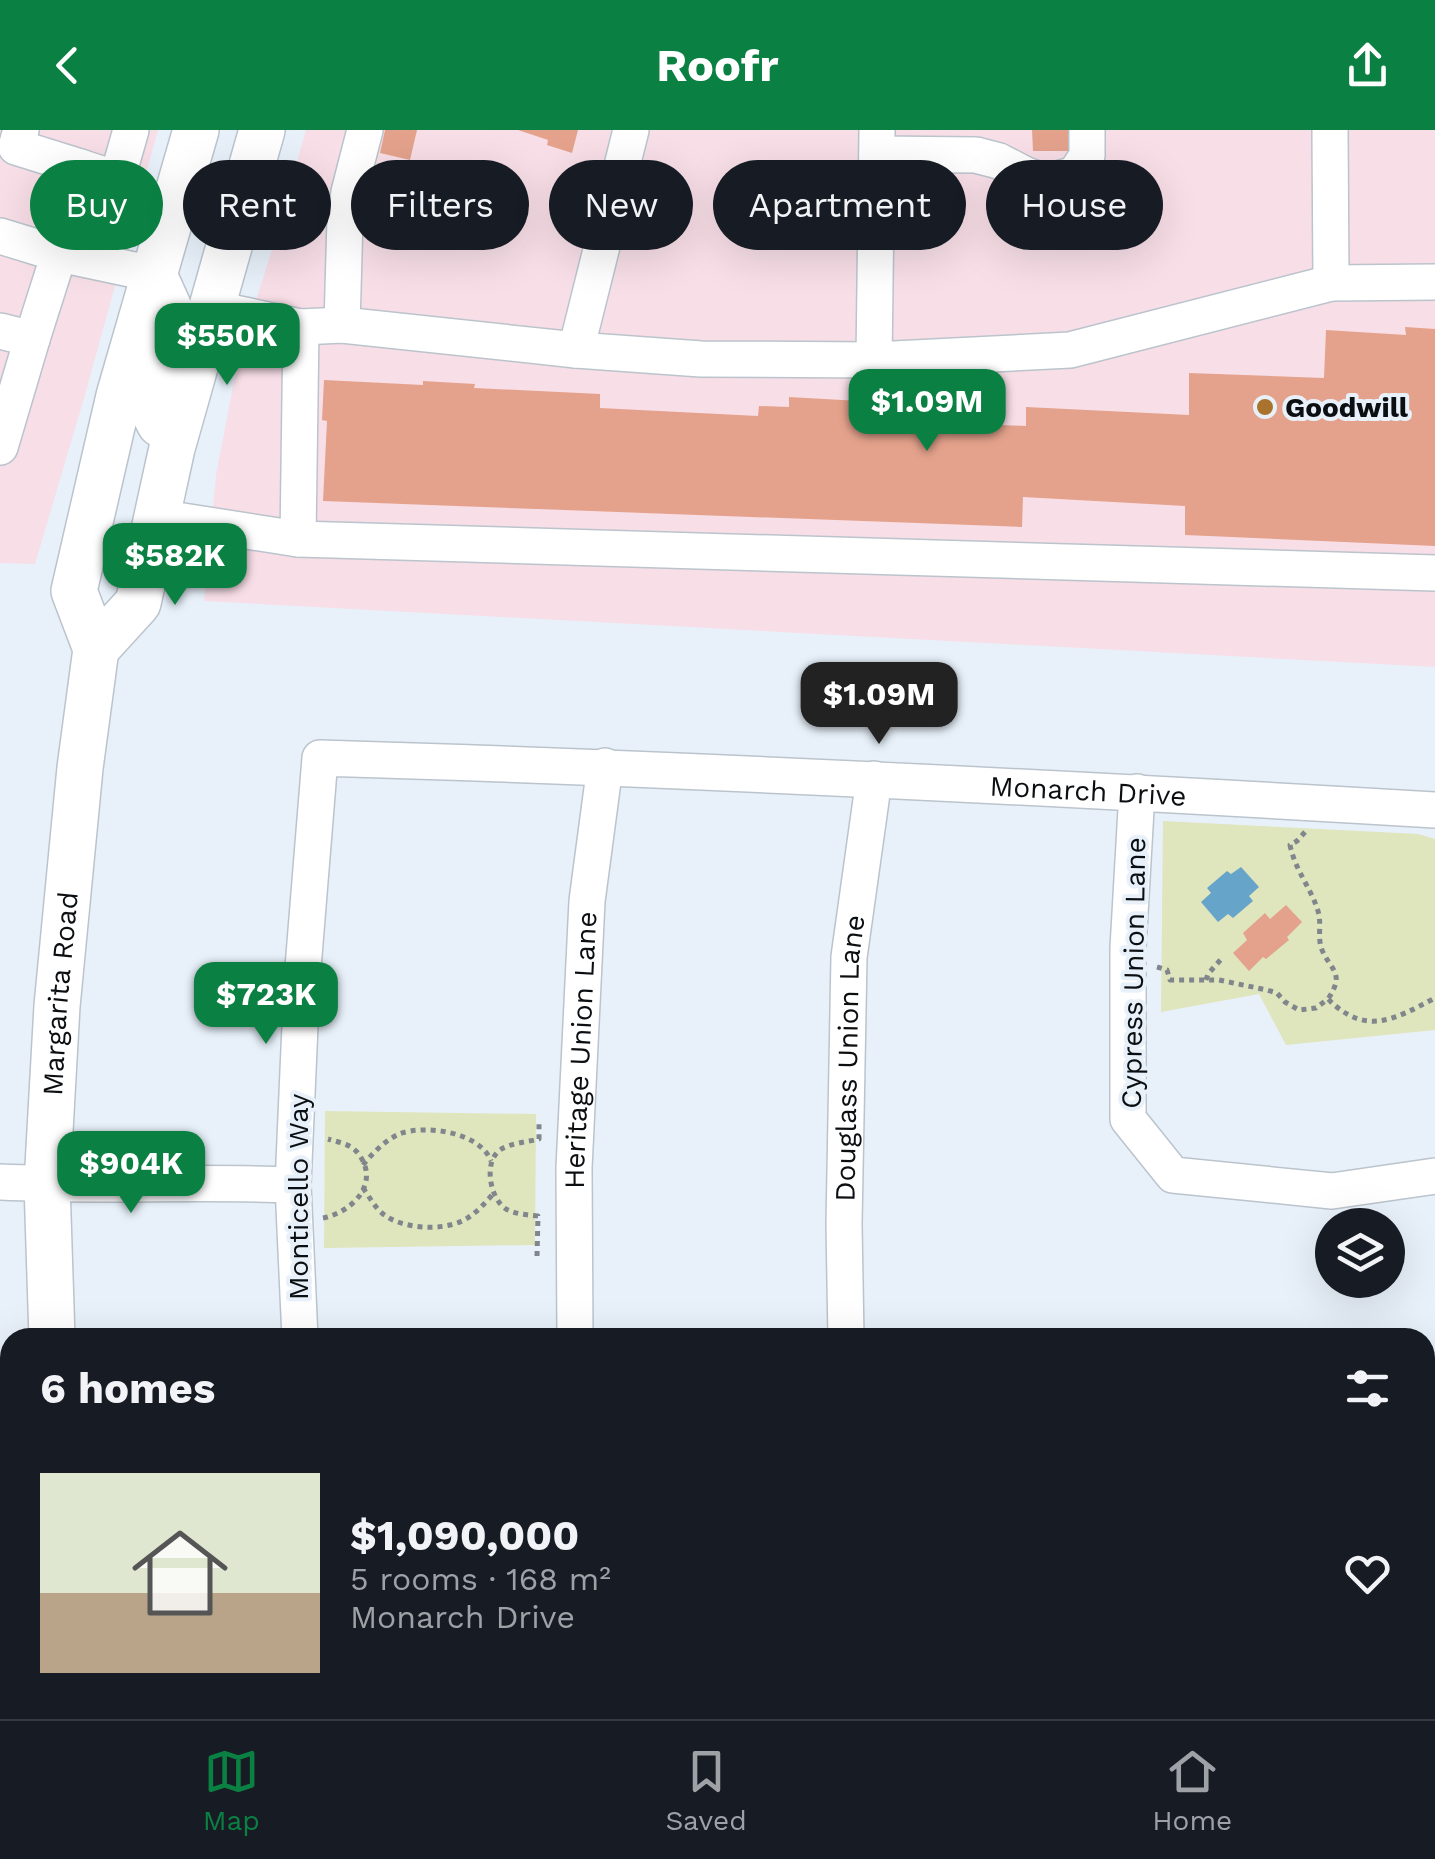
<!DOCTYPE html>
<meta charset="utf-8">
<style>
body{margin:0;font-family:"Work Sans",sans-serif;background:#20242c;color:#f1f3f6;height:100vh;display:flex;flex-direction:column;font-size:38px;white-space:nowrap}
*{box-sizing:border-box;margin:0}
p{font-size:32px;color:#9ea1a6}
.icon{flex:none;width:55px;height:55px;fill:none;stroke:currentColor;stroke-width:2;stroke-linecap:round;stroke-linejoin:round}
.map{position:relative;flex:1;overflow:hidden}
.details{position:absolute;left:0px;top:1198px;width:1435px;height:392px;display:flex;flex-direction:column;background:#171b24;border-radius:30px 30px 0 0;box-shadow:0 10px 40px #0002}
.details>*{flex:none}
.banner{position:absolute;left:30px;top:30px;width:1375px;height:90px;display:flex;gap:20px}
.controls{position:absolute;left:1315px;top:1078px;display:grid;gap:20px}
.controls a{display:grid;place-items:center;width:90px;height:90px;border-radius:50%;background:#171b24;box-shadow:0 10px 40px #0002;font-size:50px}
.price{position:absolute;translate:-50% -85px;padding:0 22px;border-radius:20px;background:#0b8043;color:#fff;font-size:32px;line-height:65px;filter:drop-shadow(0 2px 5px #0008)}
.price::after{content:'';position:absolute;left:50%;top:60px;width:30px;height:22px;margin-left:-15px;background:inherit;clip-path:polygon(0 0,100% 0,50% 100%)}
.price.on{background:#222;color:#fff}
ul{padding:0;list-style:none}
li{display:flex;align-items:center;gap:30px;height:250px;padding:0 40px}
li+li{border-top:2px solid #363941}
li span{display:grid;place-items:center;flex:none;width:280px;height:200px;border-radius:0px;color:#555}
li>.icon{margin-inline-start:auto}
span .icon{width:120px;height:120px;fill:#fffc;stroke-width:1}
li b{font-size:42px}
h2{display:flex;justify-content:space-between;align-items:center;height:120px;padding:0 40px;font-size:42px}
.tag{padding:0 35px;border-radius:45px;background:#171b24;box-shadow:0 10px 40px #0002;font-size:35px;line-height:90px}
.tag.on{background:#0b8043;color:#fff}
header{display:flex;justify-content:space-between;align-items:center;height:130px;padding:0 40px;background:#0b8043;color:#fff;font-size:45px;font-weight:700}
.tab-bar{display:flex;justify-content:space-around;align-items:center;height:140px;border-top:2px solid #363941;background:#171b24;font-size:28px;color:#9ea1a6}
.tab-bar a{display:grid;justify-items:center;gap:5px}
.tab-bar .on{color:#0b8043}
.map>svg:first-child{display:block}
.commercial{fill:#f8dee7}
.green{fill:#dfe5bc}
.water{fill:#67a4ca}
.building{fill:#e4a28c}
.lines{fill:none;stroke-linecap:round;stroke-linejoin:round}
.minor-casing{stroke:#bbc4cc;stroke-width:38}
.major-casing{stroke:#bbc4cc;stroke-width:48}
.path{stroke:#80868c;stroke-width:5;stroke-dasharray:5 5;stroke-linecap:butt}
.minor{stroke:#fff;stroke-width:35}
.major{stroke:#fff;stroke-width:45}
.poi-dot{fill:#a9732e;stroke:#e8f1fa;stroke-width:4}
.labels{text-anchor:middle;stroke-width:8;stroke-linejoin:round;paint-order:stroke}
.poi-label{font-size:28px;font-weight:bold;fill:#0c0f12;stroke:#e8f1fa;text-anchor:start}
.street-label{font-size:28px;fill:#0c0f12;stroke:#e8f1fa}
</style>
<header><svg class="icon" aria-label="back" viewBox="0 0 24 24"><path d="M15 5l-7 7 7 7"/></svg>Roofr<svg class="icon" aria-label="share" viewBox="0 0 24 24"><path d="M12 15V3M7 8l5-5 5 5M5 13v7h14v-7"/></svg></header>
<div class="map">
<svg width="1435" height="1589" viewBox="0 0 1435 1589">
<rect width="100%" height="100%" fill="#e8f1fa"/>
<!-- commercial -->
<g class="commercial">
<path d="M0,0H158L85,265L35,434L0,433Z"/>
<path d="M306,0H1435V537L204,471L216,345L240,220L271,123Z"/>
</g>
<!-- green -->
<g class="green">
<path d="M1163,691L1418,704L1435,709V900L1286,915L1259,864L1161,882Z"/>
<path d="M325,981L536,984L535,1115L324,1118Z"/>
</g>
<!-- water -->
<path class="water" d="M1241,737L1259,757L1249,766L1253,771L1233,788L1228,784L1218,792L1201,772L1211,763L1207,758L1227,741L1231,744Z"/>
<!-- building -->
<g class="building">
<path d="M385,0H417L410,30L380,23Z"/>
<path d="M518,0H578L572,23L547,15L548,10Z"/>
<path d="M1032,0H1080V21H1033Z"/>
<path d="M1405,197L1435,199V416L1185,405V376L1023,367L1022,397L323,371L327,291L322,290L324,250L423,255V251L475,254L474,258L600,264V278L758,286L759,276L789,277V267L860,271L861,281L885,282L886,290L1026,296V277L1189,285V243L1324,248L1326,200L1406,205Z"/>
<path d="M1286,775L1302,792L1287,807L1289,810L1266,829L1263,827L1249,841L1233,823L1247,810L1243,803L1265,783L1270,789Z"/>
</g>
<g class="lines">
<!-- minor casing -->
<g class="minor-casing">
<g id="minor">
<path d="M21,0L16,17L80,37L59,124L32,209"/>
<path d="M631,0L576,220L701,229L874,230L1070,220L1331,153L1435,152"/>
<path d="M1330,0L1331,153"/>
<path d="M877,24L976,25L999,31L1026,45L1046,52L1075,44L1087,26V0"/>
<path d="M80,37L117,49L131,0"/>
<path d="M0,106L59,124L153,144"/>
<path d="M211,178L301,197L342,195L576,220"/>
<path d="M342,195L345,89L349,62L365,0"/>
<path d="M0,201L32,209L0,317"/>
<path d="M874,230L877,1"/>
<path d="M157,387L298,409L301,197"/>
<path d="M298,409L1435,443"/>
<path d="M1137,662L1128,818V989L1173,1045L1332,1061L1435,1046"/>
<path d="M0,1052C97,1057 195,1051 293,1055"/>
<path id="s1" d="M300,1208L293,1055L302,850L320,628C692,639 1063,658 1435,680"/>
<path id="s2" d="M575,1208L574,1038L587,771L605,636"/>
<path id="s3" d="M846,1208L844,1094L849,827L874,649"/>
<path d="M1425,1337H1435"/>
<path d="M1400,1580L1403,1589"/>
</g>
</g>
<!-- major casing -->
<g class="major-casing">
<g id="major">
<path d="M158,154L172,185L153,281L160,294"/>
<path d="M96,519L138,473L172,318L262,0"/>
<path id="s4" d="M52,1208L47,1054L57,876L80,638L96,519L74,461L119,266L196,0"/>
<path d="M76,1580V1589"/>
</g>
</g>
<!-- path -->
<g class="path">
<path d="M1305,702L1297,711L1290,715C1295,740 1311,758 1318,781C1322,793 1317,808 1322,820C1332,842 1345,843 1328,869"/>
<path d="M1157,837L1167,840L1170,850H1219L1267,860L1277,863L1285,872L1299,880L1316,878L1328,869C1366,907 1395,889 1435,868"/>
<path d="M1206,850L1208,844L1223,827"/>
<path d="M363,1035C373,1023 384,1011 399,1004C425,994 480,1002 491,1031"/>
<path d="M363,1058C369,1066 375,1078 383,1084C402,1099 441,1101 462,1091C475,1085 484,1074 493,1064"/>
<path d="M323,1088C353,1082 382,1052 357,1022C350,1014 338,1012 328,1009"/>
<path d="M537,1126L538,1086C527,1085 515,1084 506,1079C490,1069 483,1032 500,1020C510,1013 527,1012 539,1009V990"/>
</g>
<!-- minor -->
<use href="#minor" class="minor"/>
<!-- major -->
<use href="#major" class="major"/>
</g>
<!-- markers -->
<circle class="poi-dot" cx="1265" cy="277" r="10"/>
<g class="labels">
<!-- poi labels -->
<g class="poi-label">
<text x="1285" y="287">Goodwill</text>
</g>
<!-- street labels -->
<g class="street-label">
<text dy="10" stroke="none"><textPath href="#s1" startOffset="1350">Monarch Drive</textPath></text>
<text transform="translate(1133 843) rotate(-89)" y="10">Cypress Union Lane</text>
<text dy="10" stroke="none"><textPath href="#s4" startOffset="345">Margarita Road</textPath></text>
<text dy="10" stroke="none"><textPath href="#s2" startOffset="288">Heritage Union Lane</textPath></text>
<text dy="10" stroke="none"><textPath href="#s3" startOffset="280">Douglass Union Lane</textPath></text>
<text transform="translate(298 1067) rotate(-90)" y="10">Monticello Way</text>
</g>
</g>
</svg>
<div class="controls">
<a><svg class="icon" aria-label="layers" viewBox="0 0 24 24"><path d="M12 4l9 5-9 5-9-5zM3 14l9 5 9-5"/></svg></a>
</div>
<b class="price" style="left:227px;top:258px">$550K</b>
<b class="price" style="left:927px;top:324px">$1.09M</b>
<b class="price" style="left:175px;top:478px">$582K</b>
<b class="price on" style="left:879px;top:617px">$1.09M</b>
<b class="price" style="left:266px;top:917px">$723K</b>
<b class="price" style="left:131px;top:1086px">$904K</b>
<div class="banner">
<a class="tag on">Buy</a>
<a class="tag">Rent</a>
<a class="tag">Filters</a>
<a class="tag">New</a>
<a class="tag">Apartment</a>
<a class="tag">House</a>
</div>
<section class="details">
<h2>6 homes<svg class="icon" aria-label="filters" viewBox="0 0 24 24"><path d="M4 7h16M4 17h16"/><circle cx="9" cy="7" r="2"/><circle cx="15" cy="17" r="2"/></svg></h2>
<ul>
<li><span style="background:linear-gradient(#dfe7d0 60%,#b9a48a 0)"><svg class="icon" aria-label="home" viewBox="0 0 24 24"><path d="M3 11l9-7 9 7M6 9v11h12V9"/></svg></span><div><b>$1,090,000</b><p>5 rooms · 168 m²</p><p>Monarch Drive</p></div><svg class="icon" aria-label="heart" viewBox="0 0 24 24"><path d="M12 20l-8-8c-3-5 5-10 8-4 3-6 11-1 8 4z"/></svg></li>
</ul>
</section>
</div>
<nav class="tab-bar">
<a class="on"><svg class="icon" aria-label="map" viewBox="0 0 24 24"><path d="M3 6l6-2 6 2 6-2v14l-6 2-6-2-6 2zM9 4v14M15 6v14"/></svg>Map</a>
<a><svg class="icon" aria-label="saved" viewBox="0 0 24 24"><path d="M7 4h10v16l-5-4-5 4z"/></svg>Saved</a>
<a><svg class="icon" aria-label="home" viewBox="0 0 24 24"><path d="M3 11l9-7 9 7M6 9v11h12V9"/></svg>Home</a>
</nav>
